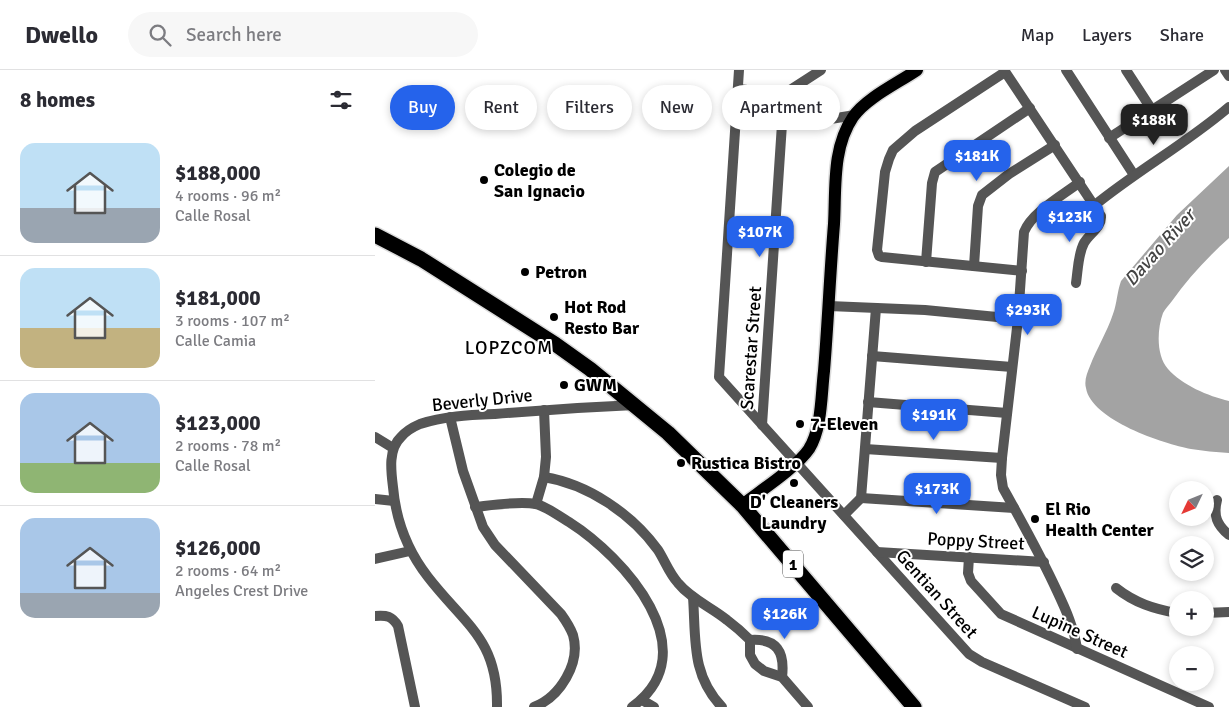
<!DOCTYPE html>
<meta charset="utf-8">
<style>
body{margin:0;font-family:Signika,sans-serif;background:#f7f7f7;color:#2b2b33;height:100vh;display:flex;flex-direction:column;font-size:19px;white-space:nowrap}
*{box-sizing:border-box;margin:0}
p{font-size:16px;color:#7c7c81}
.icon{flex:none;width:28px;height:28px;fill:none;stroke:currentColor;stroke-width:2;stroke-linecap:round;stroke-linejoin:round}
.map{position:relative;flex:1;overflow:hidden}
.details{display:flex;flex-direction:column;background:#fff;width:375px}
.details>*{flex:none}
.banner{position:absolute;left:15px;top:15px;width:475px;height:45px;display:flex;gap:10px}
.needle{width:32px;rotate:227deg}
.controls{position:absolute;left:794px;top:411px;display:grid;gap:10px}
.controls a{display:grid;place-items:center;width:45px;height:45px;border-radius:50%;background:#fff;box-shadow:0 2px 8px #0003;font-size:25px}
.price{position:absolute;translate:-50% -42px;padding:0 11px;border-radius:10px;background:#2563eb;color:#fff;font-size:16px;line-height:32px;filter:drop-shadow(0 1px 2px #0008)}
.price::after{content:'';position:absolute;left:50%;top:30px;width:15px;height:11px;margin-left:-8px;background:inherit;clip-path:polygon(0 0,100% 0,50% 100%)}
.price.selected{background:#222;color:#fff}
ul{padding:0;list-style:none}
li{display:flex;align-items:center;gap:15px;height:125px;padding:0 20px}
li+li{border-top:1px solid #e1e1e2}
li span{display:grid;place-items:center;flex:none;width:140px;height:100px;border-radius:15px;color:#555}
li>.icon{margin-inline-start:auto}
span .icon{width:60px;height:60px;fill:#fffc;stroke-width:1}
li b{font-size:21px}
h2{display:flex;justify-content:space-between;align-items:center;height:60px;padding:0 20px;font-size:21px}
.pill{padding:0 18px;border-radius:22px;background:#fff;box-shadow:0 2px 8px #0003;font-size:18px;line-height:45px}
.pill.selected{background:#2563eb;color:#fff}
header{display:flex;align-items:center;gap:30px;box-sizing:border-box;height:70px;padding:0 25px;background:#fff;border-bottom:1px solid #e1e1e2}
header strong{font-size:24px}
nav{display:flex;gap:28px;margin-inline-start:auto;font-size:18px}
.search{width:350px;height:45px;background:#f7f7f7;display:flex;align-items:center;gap:12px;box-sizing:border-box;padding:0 18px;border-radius:28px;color:#7c7c81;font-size:19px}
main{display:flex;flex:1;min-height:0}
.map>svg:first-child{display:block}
.water{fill:#a3a3a3}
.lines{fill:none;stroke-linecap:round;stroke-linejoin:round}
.primary-casing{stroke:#dbdbdb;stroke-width:15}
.highway-casing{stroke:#dbdbdb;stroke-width:18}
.street{stroke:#555;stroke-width:10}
.primary{stroke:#000;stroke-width:12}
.highway{stroke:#000;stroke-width:15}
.poi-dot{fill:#000;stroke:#fff;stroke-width:2}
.labels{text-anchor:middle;stroke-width:4;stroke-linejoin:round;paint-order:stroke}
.shield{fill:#fff;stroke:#4c4c4c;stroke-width:1}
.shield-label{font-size:16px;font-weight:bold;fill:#000}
.poi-label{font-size:18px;font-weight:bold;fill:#000;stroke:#fff;text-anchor:start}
.street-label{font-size:18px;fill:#000;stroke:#fff}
.water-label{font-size:19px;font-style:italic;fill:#444;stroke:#fff}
.neighbourhood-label{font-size:19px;letter-spacing:1px;fill:#000;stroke:#fff}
</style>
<header>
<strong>Dwello</strong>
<div class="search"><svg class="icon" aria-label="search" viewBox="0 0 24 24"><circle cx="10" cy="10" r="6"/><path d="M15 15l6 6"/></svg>Search here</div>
<nav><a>Map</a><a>Layers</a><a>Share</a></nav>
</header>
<main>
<section class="details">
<h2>8 homes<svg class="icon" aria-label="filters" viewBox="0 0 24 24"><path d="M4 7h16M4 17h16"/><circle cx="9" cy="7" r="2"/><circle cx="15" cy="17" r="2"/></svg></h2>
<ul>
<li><span style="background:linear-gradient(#bfe0f5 65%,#9aa5b1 0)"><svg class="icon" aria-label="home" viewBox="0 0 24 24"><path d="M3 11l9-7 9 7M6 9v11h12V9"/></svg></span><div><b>$188,000</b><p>4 rooms · 96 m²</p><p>Calle Rosal</p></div></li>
<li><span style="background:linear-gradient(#bfe0f5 60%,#c2b280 0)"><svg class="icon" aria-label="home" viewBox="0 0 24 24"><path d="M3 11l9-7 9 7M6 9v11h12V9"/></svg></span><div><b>$181,000</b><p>3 rooms · 107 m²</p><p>Calle Camia</p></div></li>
<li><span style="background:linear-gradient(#a9c7e8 70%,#8fb573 0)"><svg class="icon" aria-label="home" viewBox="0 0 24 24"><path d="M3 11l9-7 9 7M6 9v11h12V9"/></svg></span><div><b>$123,000</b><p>2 rooms · 78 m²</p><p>Calle Rosal</p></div></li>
<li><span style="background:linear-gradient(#a9c7e8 75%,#9aa5b1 0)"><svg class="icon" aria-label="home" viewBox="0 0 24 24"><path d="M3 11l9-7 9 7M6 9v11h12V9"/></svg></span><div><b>$126,000</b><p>2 rooms · 64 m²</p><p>Angeles Crest Drive</p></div></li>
</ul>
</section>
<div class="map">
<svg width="854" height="637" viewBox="0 0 854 637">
<rect width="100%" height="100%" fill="#fff"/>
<!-- water -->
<path class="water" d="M854,96V168C833,187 813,208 797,231C794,235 790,239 788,243C782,259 781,286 793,299C807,315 833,326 854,331V383C841,382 828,381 816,379C789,374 716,350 711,318C709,311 712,303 715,296C722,278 732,262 738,244C742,233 742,222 746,211L802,145Z"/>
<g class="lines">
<!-- primary casing -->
<g class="primary-casing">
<path id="primary" d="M367,435C385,421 422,397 434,379C447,358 446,326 449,301C453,252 455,203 459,154C461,118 457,78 478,47C491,28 523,13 542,0"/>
</g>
<!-- highway casing -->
<g class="highway-casing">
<path id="highway" d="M0,165L46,189L180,274L215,299L293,363L367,435L539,637"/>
</g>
<!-- street -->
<g class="street">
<path d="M364,0L344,307L594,584L607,592L710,637"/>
<path d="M629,0L726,146C727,157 714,164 709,173C703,184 703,200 701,213"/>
<path d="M691,0L759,105"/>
<path d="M751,0L777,40"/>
<path d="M850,0L854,6"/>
<path d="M630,2L540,61L518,80L514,89L510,102L502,180L504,186L507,187L647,201"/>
<path d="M363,19L409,24L446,0"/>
<path d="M407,52L431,53L480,45"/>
<path d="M734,68L839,0"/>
<path d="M720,135C763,100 812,73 854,37"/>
<path d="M551,192L557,113L560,102L655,38"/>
<path d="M599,196L603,136L607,125L634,104L680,75"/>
<path d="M454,236L550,240L643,249"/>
<path d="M497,286L637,297"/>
<path d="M493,332L632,343"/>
<path d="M75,347L88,401L108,457L120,475L186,544C191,551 195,557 198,565C206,593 185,627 159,637"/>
<path d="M387,355L409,24"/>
<path d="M0,367L18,378"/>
<path d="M490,379L627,388"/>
<path d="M169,407C213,414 257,444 283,480C290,491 294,503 303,513C316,529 336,537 352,550C360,556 368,563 375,570C402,568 410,582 407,607"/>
<path d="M486,428L639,438"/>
<path d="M0,429L19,431"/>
<path d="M842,430C838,446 842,455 854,465"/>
<path d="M161,434L169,407L171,387L169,340"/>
<path d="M100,437C118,435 143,431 161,434C170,436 186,447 194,452C249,487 334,581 257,637"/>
<path d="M469,445L486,428L501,238"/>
<path d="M502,482L669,492"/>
<path d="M594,487L593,503L596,511L626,544L834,637"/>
<path d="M0,489L35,481"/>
<path d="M741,518C760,533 779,539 802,543"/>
<path d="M318,527C321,569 316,605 347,637"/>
<path d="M830,543L854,542"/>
<path d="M0,546C12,545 17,546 23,556L40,637"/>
<path d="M375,570V585L380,594L389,601L407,607L433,637"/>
<path d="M702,579C699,558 691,540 682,521C666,486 647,452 628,418L626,405L627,388L643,249L649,162C657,142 688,125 705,112"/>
<path d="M267,630L279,637"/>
<path d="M122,637C123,569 90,555 53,507C32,480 21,452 18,417C16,401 13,379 26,367C31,361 38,357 45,354C68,346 95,345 120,344C166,340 213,337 260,335"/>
</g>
<!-- primary -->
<use href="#primary" class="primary"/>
<!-- highway -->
<use href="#highway" class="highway"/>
</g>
<!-- markers -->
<g class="poi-dot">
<circle cx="109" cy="110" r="5"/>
<circle cx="150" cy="202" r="5"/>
<circle cx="179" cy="247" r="5"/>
<circle cx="189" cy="315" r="5"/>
<circle cx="425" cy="354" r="5"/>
<circle cx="306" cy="393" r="5"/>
<circle cx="419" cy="413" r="5"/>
<circle cx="660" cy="449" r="5"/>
</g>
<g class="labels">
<!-- shield labels -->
<rect class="shield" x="408" y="480.5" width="20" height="27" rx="4"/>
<g class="shield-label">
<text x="418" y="500">1</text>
</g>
<!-- poi labels -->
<g class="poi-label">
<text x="119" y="106">Colegio de<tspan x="119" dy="21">San Ignacio</tspan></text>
<text x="160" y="208">Petron</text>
<text x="189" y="243">Hot Rod<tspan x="189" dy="21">Resto Bar</tspan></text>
<text x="199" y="321">GWM</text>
<text x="435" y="360">7-Eleven</text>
<text x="316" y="399">Rustica Bistro</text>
<text x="419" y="438" text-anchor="middle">D' Cleaners<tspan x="419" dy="21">Laundry</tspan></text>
<text x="670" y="445">El Rio<tspan x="670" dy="21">Health Center</tspan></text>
</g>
<!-- street labels -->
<g class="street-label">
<text transform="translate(376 278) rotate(-86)" y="6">Scarestar Street</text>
<text transform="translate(107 330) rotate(-6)" y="6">Beverly Drive</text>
<text transform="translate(601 471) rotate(3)" y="6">Poppy Street</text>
<text transform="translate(562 524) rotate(48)" y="6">Gentian Street</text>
<text transform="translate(705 562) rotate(24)" y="6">Lupine Street</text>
</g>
<!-- water labels -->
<g class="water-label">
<text transform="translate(784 177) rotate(-48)" y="7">Davao River</text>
</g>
<!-- neighbourhood labels -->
<g class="neighbourhood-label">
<text x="134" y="284">LOPZCOM</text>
</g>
</g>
</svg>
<div class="controls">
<a><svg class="needle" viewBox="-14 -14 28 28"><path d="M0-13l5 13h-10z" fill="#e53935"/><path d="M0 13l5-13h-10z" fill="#7c7c81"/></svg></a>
<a><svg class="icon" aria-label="layers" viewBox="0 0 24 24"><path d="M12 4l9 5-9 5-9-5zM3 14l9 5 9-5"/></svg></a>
<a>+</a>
<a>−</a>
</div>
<b class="price selected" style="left:779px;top:76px">$188K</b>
<b class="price" style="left:602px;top:112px">$181K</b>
<b class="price" style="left:695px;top:173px">$123K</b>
<b class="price" style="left:385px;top:188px">$107K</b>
<b class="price" style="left:653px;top:266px">$293K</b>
<b class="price" style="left:559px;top:371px">$191K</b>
<b class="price" style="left:562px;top:445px">$173K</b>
<b class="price" style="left:410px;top:570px">$126K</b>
<div class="banner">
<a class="pill selected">Buy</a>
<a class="pill">Rent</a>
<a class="pill">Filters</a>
<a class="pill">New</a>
<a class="pill">Apartment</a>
</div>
</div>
</main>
